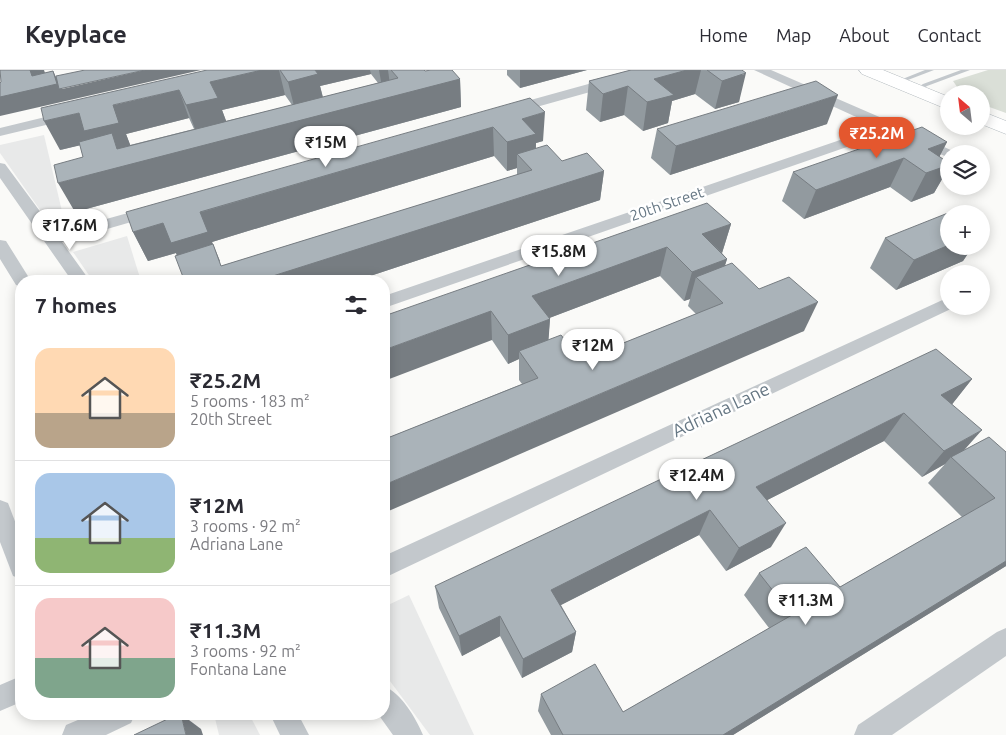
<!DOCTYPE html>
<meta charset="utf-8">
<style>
body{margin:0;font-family:Ubuntu,sans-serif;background:#f7f7f7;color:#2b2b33;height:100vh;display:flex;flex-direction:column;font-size:19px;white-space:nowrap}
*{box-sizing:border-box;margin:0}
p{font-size:16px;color:#7c7c81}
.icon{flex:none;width:28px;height:28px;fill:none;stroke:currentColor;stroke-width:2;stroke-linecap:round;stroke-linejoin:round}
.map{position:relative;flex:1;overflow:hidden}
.sheet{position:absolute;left:15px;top:205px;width:375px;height:445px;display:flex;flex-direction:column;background:#fff;border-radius:20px;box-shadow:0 2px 12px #0003}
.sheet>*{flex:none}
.needle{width:32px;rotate:332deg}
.controls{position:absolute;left:940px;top:15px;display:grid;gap:10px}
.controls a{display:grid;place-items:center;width:50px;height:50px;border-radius:50%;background:#fff;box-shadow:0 2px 12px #0003;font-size:25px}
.price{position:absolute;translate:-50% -42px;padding:0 11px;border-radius:18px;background:#fff;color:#222;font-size:16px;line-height:32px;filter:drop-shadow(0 1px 2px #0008)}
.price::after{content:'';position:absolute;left:50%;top:30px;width:15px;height:11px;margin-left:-8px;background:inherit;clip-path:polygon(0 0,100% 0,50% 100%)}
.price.active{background:#e4572e;color:#fff}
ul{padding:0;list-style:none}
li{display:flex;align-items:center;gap:15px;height:125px;padding:0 20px}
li+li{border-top:1px solid #e1e1e2}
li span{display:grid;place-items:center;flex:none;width:140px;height:100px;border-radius:15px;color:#555}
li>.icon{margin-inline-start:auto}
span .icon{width:60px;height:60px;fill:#fffc;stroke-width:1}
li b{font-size:21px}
h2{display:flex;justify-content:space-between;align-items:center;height:60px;padding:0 20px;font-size:21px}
header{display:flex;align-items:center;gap:30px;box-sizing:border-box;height:70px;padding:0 25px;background:#fff;border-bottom:1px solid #e1e1e2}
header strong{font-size:24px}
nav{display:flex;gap:28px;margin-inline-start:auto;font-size:18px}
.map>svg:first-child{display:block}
.built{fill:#e8e9e9}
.green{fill:#dadfd7}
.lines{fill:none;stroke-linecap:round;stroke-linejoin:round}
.secondary-casing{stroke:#b3babf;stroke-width:1}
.service{fill:#c3c8cc;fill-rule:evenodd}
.minor{fill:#c3c8cc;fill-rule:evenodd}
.secondary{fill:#fff;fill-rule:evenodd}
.wall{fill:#929a9f;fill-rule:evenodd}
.shaded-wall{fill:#777d82}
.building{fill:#aab3b9;stroke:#777d82}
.labels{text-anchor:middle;stroke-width:5;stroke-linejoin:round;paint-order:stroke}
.far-street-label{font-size:15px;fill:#657683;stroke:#fff}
.street-label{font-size:18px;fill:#657683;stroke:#fff}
</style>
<header>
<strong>Keyplace</strong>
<nav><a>Home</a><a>Map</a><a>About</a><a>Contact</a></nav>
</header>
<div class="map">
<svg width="1006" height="665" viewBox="0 0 1006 665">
<rect width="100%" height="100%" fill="#fafaf8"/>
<!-- built -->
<g class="built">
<path d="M44,65L65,154L52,157L0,83V75Z"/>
<path d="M127,166L141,211H93L73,182Z"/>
<path d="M409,525L474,665H430L384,603V537Z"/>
<path d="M214,644H249L260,665H219Z"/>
</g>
<!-- green -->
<path class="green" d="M988,0H1006V43L981,34V24H962L953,11Z"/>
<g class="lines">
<!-- secondary casing -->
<g class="secondary-casing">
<g id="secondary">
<path d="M859,0H883L949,27V40L862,4Z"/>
<path d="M981,41L1006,51V64L981,54Z"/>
</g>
</g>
<!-- service -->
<g class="service">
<path d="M925,0H934L900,13L895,12Z"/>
<path d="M961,0H970L927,16L919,21L914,20L923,14Z"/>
</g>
<!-- minor -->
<g class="minor">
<path d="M639,0H659L658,3L515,43L510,44L503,40L505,37Z"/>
<path d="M754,0H771L891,52L898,53L900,56L959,84H949V88L947,87L890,62L384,238V226L878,57Z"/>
<path d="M70,41L77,45L75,48L0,66V58Z"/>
<path d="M0,93L5,94L56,163L153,136L161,141L159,144L62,172L90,211H72L0,108Z"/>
<path d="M0,170L6,171L31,211H21V217L16,215L0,189Z"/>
<path d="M949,227V236L955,237L384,508V486Z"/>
<path d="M0,430L8,433L21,467V509L13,506L0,472Z"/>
<path d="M1006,558V586L892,665H854L858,655L997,562Z"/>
<path d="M21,606V632L0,641V615Z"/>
<path d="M384,616C401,623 416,648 423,665H393L378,644H384Z"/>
<path d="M92,644H135L131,653L106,665H62L66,655Z"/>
<path d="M270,644H298L309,665H280Z"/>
</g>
<!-- secondary -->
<use href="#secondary" class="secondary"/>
</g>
<!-- wall -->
<g class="wall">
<path d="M207,0H424L425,1L460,9L461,37L75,142L83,87L80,75L60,80ZM371,4L378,13L323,27L320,16ZM285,25L292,35L226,51L222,40ZM189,48L194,59L130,75L126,64Z"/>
<path d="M507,0H587L520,18L507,5Z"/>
<path d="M631,0H743L739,32L715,39L695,24L672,31L668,53L643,61L624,45L600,52L586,40L589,11Z"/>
<path d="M530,28L543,71L536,73V78L562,91L604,101L600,130L355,211H170L183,207L176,183L148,191L133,162ZM494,86L507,101L517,98V105L221,196L212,172Z"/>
<path d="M827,54L670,105L651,88L657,59Z"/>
<path d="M947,72L939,87L949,93V97L934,123L911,132L890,117L804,149L782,131L793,102Z"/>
<path d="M731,154L722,183L727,189L725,195L804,261L390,367L522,314L519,310V289L508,294L492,270L384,246ZM660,206L684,231L690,229L688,236L696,244L581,290L548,270L550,249L549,248Z"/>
<path d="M885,168L949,176H973L963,191L896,220L870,198Z"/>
<path d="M972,309L952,334L964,380L1006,382V496L733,665H551L538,641L541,624L623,642L769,558L744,525L759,503L840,517L962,447L928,413L945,394L922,407L884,371L767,430L771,477L726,501L699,465L561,535L576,562L572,582L522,608L500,566L462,586L439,538L435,516Z"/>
</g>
<!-- shaded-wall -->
<g class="shaded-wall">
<path d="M9,0H44L45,3L53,1L62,19L145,0H201L0,46V27Z"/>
<path d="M262,0H279L285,25L222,40L228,56L197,64L186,35L210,12Z"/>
<path d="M310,0H370L371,4L320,16L324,33L295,40L288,12Z"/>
<path d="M379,0H388L390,15L382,17Z"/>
<path d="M520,0H587L520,18Z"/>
<path d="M687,0H701L695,24L672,31L668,53L643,61L647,32L654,9Z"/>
<path d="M723,0H743L742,5L746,3L739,32L715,39L722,11Z"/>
<path d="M460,9L461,37L75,142L58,113L125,95L90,73L60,80L44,51L179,20L189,48L126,64L133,82Z"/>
<path d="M628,16L624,45L600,52L603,24Z"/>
<path d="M838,25L827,54L670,105L676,76Z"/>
<path d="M545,42L543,71L536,73L535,93L517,84V98L507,101V72L522,49Z"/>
<path d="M493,57L494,86L212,172L220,191L185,202L176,183L148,191L133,162Z"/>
<path d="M947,72L932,101L949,95V97L934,123L911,132L926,103L928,79Z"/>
<path d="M904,88L890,117L804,149L816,120Z"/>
<path d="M604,101L600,130L355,211H257Z"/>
<path d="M731,154L722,183L702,164Z"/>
<path d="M949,175V176H973L963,191L896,220L914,190Z"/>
<path d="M667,177L660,206L531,255L532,226Z"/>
<path d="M727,189L718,218L696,207L690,229L684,231L692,202Z"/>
<path d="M818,232L804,261L384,443V415Z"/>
<path d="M491,241L492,270L384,311V280Z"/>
<path d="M550,249L548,278L519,281V289L508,294V265Z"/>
<path d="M972,309L950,337L941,325Z"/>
<path d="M904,343L884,371L742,443L756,417Z"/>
<path d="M982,360L958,387H951L945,394L922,407L944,381Z"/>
<path d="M710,440L699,465L549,541L551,520Z"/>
<path d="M786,453L771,477L726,501L739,478Z"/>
<path d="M1006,491V496L733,665H723Z"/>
<path d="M500,546V566L462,586L459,566Z"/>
<path d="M576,562L572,582L522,608L523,589Z"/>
<path d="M181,644L201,659L203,665H186Z"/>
</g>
<!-- building -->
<g class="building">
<path d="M0,0H30L32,6L53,1L57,14L0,27V13L1,12Z"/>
<path d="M85,0H145L59,19L56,6Z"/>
<path d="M207,0H262L210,12L218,28L186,35L179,20L113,35L119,53L84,61L79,43L44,51L41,38Z"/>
<path d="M280,0H315L318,4L288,12Z"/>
<path d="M391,0H424L425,1L431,0H452L460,9L58,113L54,95L83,87L79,72L112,63L117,79L398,8Z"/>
<path d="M631,0H687L654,9L674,25L647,32L628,16L603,24L589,11Z"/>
<path d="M707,0H742L746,3L722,11Z"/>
<path d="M816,11L838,25L676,76L657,59Z"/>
<path d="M530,28L545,42L522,49L536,64L507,72L493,57L200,142L208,162L171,173L163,153L133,162L126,142Z"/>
<path d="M922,57L947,72L928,79L949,93V95L926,103L904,88L816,120L793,102Z"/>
<path d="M547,75L562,91L587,83L604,101L257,211H170L183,207L175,186L213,174L221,196L532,100L517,84Z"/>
<path d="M707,133L731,154L702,164L727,189L692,202L667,177L532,226L550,249L508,265L491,241L384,280V246Z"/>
<path d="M953,141L957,144H949V175L914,190L885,168Z"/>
<path d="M732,193L759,219L789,207L818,232L384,415V356L390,367L538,308L519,281L561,265L581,290L723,233L696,207Z"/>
<path d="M936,279L972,309L941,325L982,360L944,381L904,343L756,417L786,453L739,478L710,440L551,520L576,562L523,589L500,546L459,566L435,516Z"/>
<path d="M989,367L1006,382V491L723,665H563L541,624L595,594L623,642L792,545L759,503L806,477L840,517L995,428L951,387Z"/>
<path d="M178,644H181L186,665H134Z"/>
</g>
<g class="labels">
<!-- far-street labels -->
<g class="far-street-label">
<text transform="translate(667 134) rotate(-19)" y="5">20th Street</text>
</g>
<!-- street labels -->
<g class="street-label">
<text transform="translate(721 340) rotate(-25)" y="6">Adriana Lane</text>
</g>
</g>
</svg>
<div class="controls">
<a><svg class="needle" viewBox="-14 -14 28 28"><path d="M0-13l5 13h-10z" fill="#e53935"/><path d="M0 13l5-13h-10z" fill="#7c7c81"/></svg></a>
<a><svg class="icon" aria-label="layers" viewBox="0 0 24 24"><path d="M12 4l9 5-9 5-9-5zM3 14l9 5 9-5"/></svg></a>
<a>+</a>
<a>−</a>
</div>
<b class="price active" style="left:877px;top:89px">₹25.2M</b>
<b class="price" style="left:326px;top:98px">₹15M</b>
<b class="price" style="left:70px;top:181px">₹17.6M</b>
<b class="price" style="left:559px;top:207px">₹15.8M</b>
<b class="price" style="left:593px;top:301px">₹12M</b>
<b class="price" style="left:697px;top:431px">₹12.4M</b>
<b class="price" style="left:806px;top:556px">₹11.3M</b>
<section class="sheet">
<h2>7 homes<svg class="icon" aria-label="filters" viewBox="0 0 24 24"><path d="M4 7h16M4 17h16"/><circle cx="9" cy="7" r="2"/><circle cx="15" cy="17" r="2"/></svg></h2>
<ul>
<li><span style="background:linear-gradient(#ffd9b3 65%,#b9a48a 0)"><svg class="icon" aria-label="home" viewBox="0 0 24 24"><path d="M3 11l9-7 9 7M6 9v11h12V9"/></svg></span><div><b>₹25.2M</b><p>5 rooms · 183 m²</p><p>20th Street</p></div></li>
<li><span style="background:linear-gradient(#a9c7e8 65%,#8fb573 0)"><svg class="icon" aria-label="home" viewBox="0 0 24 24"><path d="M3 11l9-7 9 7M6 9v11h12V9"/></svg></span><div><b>₹12M</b><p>3 rooms · 92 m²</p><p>Adriana Lane</p></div></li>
<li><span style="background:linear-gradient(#f6c9c9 60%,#7fa58c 0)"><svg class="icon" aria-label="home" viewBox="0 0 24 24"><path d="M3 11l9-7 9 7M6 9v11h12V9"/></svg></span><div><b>₹11.3M</b><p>3 rooms · 92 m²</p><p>Fontana Lane</p></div></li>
</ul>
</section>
</div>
